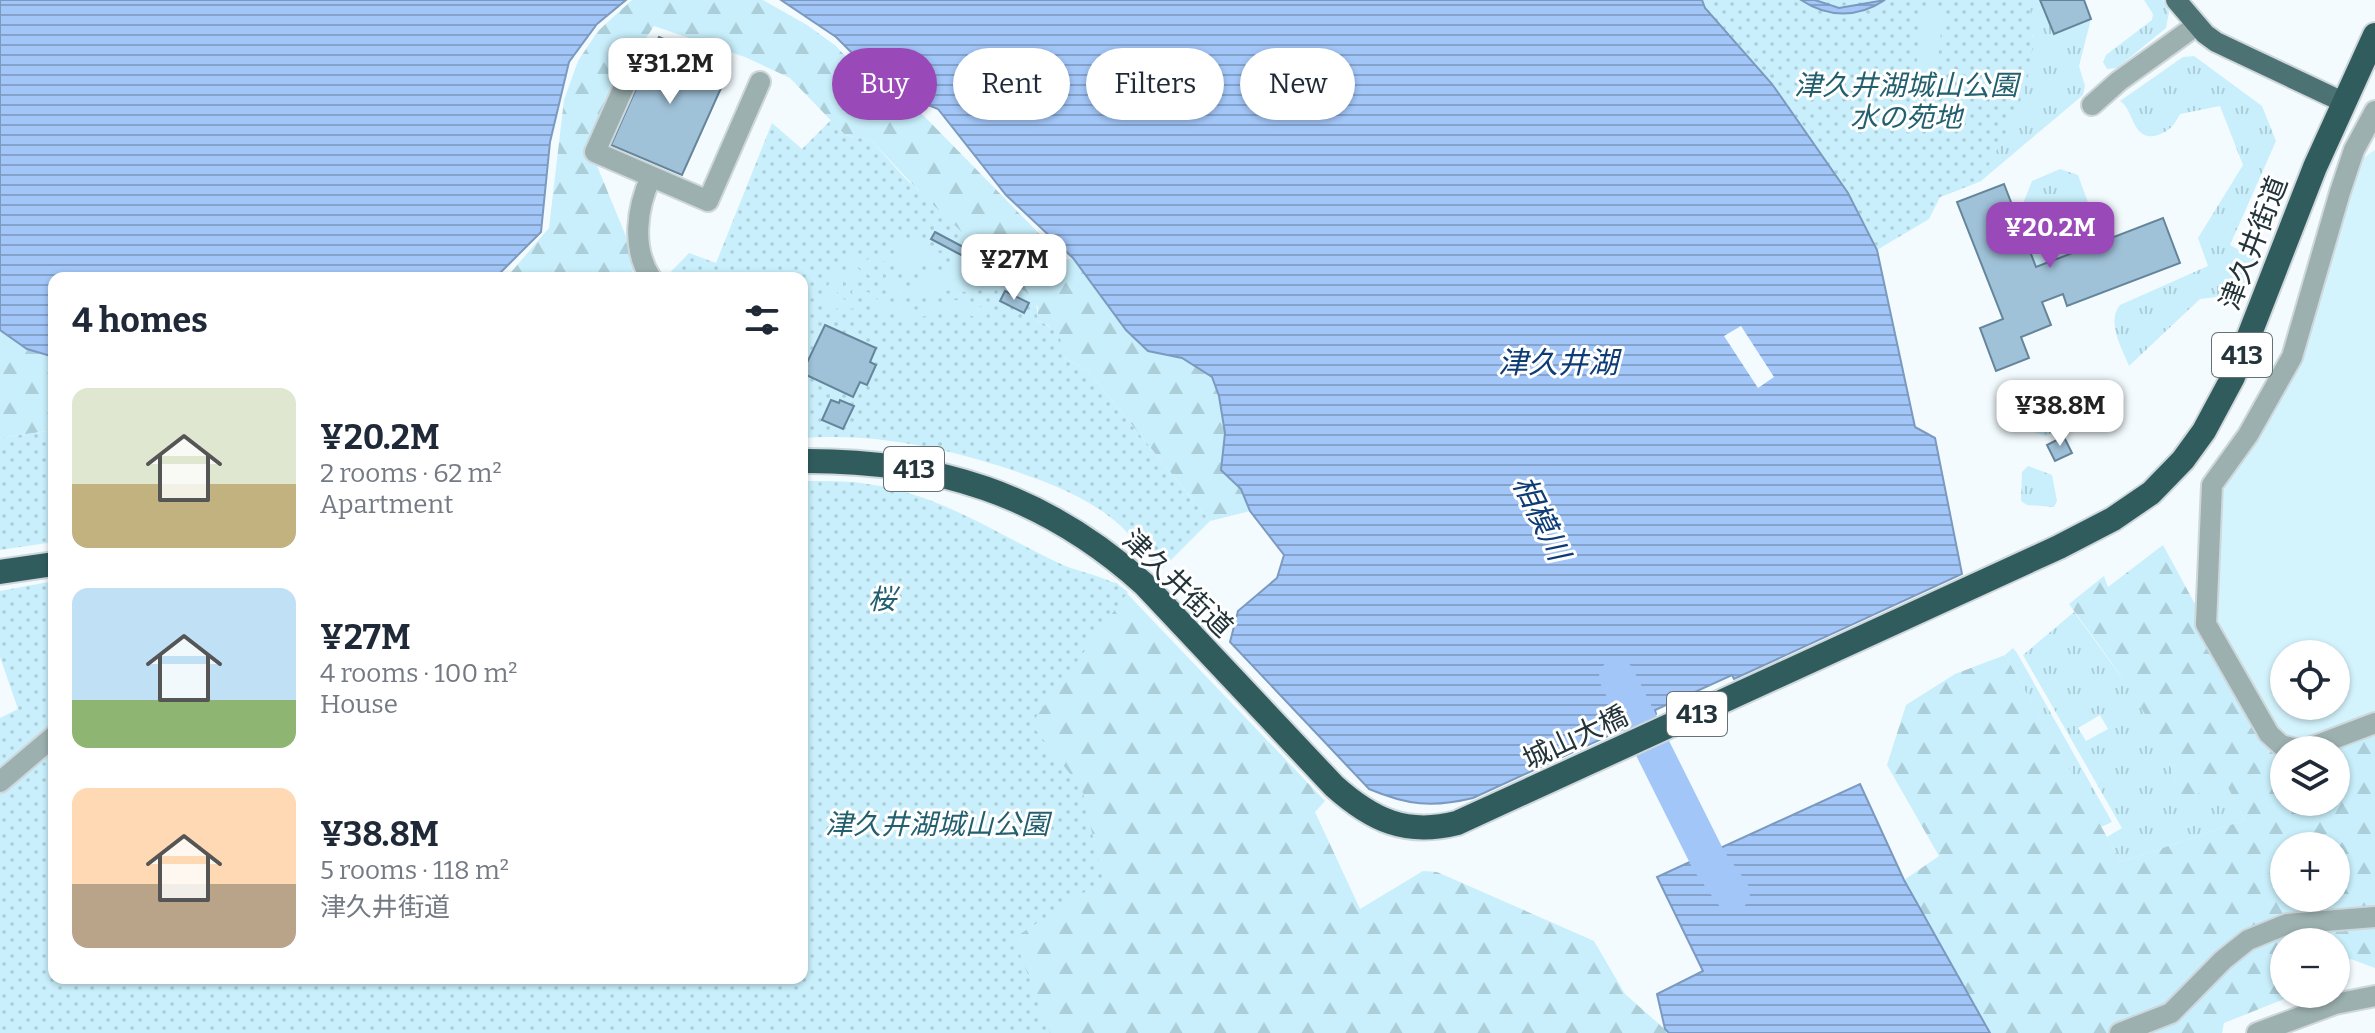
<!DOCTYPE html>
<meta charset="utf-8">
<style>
body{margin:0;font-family:Bitter,"Noto Sans JP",serif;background:#f6f6f7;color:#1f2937;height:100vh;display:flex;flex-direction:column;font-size:30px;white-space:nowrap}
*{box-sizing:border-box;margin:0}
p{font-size:26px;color:#747a83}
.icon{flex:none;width:44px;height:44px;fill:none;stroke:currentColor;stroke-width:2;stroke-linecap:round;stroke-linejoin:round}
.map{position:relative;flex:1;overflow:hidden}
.panel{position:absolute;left:48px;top:272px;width:760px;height:712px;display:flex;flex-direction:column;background:#fff;border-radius:16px;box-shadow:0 2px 6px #0004}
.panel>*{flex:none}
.top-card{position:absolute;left:832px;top:48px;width:760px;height:72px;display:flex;gap:16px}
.fabs{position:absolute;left:2270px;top:640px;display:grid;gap:16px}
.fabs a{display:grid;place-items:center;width:80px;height:80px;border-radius:50%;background:#fff;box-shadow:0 2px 6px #0004;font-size:40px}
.price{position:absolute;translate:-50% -68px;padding:0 18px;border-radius:16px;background:#fff;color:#222;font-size:26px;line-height:52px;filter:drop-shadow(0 2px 4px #0008)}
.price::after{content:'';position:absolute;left:50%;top:48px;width:24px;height:18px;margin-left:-12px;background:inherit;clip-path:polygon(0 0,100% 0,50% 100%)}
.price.current{background:#9a49b9;color:#fff}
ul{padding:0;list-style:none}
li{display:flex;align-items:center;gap:24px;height:200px;padding:0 24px}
li span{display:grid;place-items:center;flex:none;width:224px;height:160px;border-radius:16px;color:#555}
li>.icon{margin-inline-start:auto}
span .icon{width:96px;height:96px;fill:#fffc;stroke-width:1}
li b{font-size:34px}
h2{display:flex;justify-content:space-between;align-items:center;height:96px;padding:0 24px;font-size:34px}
.tag{padding:0 28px;border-radius:36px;background:#fff;box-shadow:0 2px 6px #0004;font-size:28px;line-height:72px}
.tag.current{background:#9a49b9;color:#fff}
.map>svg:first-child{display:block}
.built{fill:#d4f4fd;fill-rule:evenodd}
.grass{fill:url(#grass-tufts);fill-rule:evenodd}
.forest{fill:url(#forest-firs);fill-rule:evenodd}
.park{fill:url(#park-dots)}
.garden{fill:#c8effb}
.water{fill:url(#water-rules);stroke:#7c9abf;stroke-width:2}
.pier{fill:#f3fbfe}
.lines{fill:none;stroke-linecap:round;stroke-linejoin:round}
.river{stroke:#a2c6f8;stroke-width:36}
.building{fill:#a0c2d9;stroke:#65859b;stroke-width:2}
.minor-casing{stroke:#ced7db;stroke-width:24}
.major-casing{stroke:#ced7db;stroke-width:24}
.highway-casing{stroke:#ced7db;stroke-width:28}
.minor{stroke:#9cb0b0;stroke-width:20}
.major{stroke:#4d7273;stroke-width:20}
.highway{stroke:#305c5e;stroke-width:24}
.labels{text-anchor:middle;stroke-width:6;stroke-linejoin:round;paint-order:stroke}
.shield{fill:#fff;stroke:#657175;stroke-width:2}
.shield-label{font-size:26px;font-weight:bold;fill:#23343a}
.park-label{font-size:28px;font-style:italic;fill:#23606f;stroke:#fff}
.street-label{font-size:28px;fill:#23343a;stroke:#fff}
.water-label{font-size:30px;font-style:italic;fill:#0e3c76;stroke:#fff}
</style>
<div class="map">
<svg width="2375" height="1033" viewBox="0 0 2375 1033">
<defs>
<pattern id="grass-tufts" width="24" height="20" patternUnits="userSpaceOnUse" patternTransform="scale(2)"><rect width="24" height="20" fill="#c8effb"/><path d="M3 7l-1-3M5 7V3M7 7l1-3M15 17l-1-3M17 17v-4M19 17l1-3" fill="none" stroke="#acced8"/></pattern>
<pattern id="forest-firs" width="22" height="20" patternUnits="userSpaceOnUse" patternTransform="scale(2)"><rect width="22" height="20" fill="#c8effb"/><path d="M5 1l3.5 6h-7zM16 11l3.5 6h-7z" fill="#acced8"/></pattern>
<pattern id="park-dots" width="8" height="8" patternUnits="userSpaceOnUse" patternTransform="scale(2)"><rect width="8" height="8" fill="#c8effb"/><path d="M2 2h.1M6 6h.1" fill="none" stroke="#acced8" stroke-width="1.8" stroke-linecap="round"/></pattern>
<pattern id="water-rules" width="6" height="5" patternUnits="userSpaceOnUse" patternTransform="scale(2)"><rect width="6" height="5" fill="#a2c6f8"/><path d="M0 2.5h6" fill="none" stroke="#84a2ca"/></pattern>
</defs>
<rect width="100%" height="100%" fill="#f3fbfe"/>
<!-- built -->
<path class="built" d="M2375,150V716L2301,743L2284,737L2218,631L2221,488L2265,424L2360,160ZM2284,654H2336V706H2284Z"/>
<!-- grass -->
<g class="grass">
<path d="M1957,0H2040L2054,34L2091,19L2079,66L2085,86L2083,95L1981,181L1940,197L2033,36Z"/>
<path d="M2144,0H2163L2169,12L2166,28L2117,68L2107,69L2103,62L2106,55L2152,20L2153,14Z"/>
<path d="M2194,56L2262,106L2276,141L2230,245L2255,259L2246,282L2223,296L2200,299L2129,366C2122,348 2106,322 2120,305L2208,266L2198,238L2243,165L2220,106L2180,114C2175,124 2170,131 2158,135C2132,143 2134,109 2120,101L2183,57Z"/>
<path d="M2060,169L2078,175L2102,241L2036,267L2017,219L2032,181Z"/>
<path d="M2027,387L2052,394L2065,425L2046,436L2034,432L2036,423L2022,418L2018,427L2006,423L1997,402Z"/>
<path d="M2028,466L2052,475L2057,501L2054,507L2027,505L2021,501L2022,472Z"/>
<path d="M2074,612L2139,701L2163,745L2176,782L2194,796L2223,777L2245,820L2121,862L2107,837L2122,828L2023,655ZM2100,715L2108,729L2086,741L2078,728Z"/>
<path d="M2013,648L2017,653L2112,822L2101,827L2005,655Z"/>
</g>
<!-- forest -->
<g class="forest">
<path d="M632,0H763L807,25L836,46L867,79L923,115L1065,260L1073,258L1148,351L1182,358L1212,376L1219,396L1225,433L1221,470L1241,489L1250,511L1210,521L1088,371L1064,358L1049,326L1037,320L1038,307L1028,293L1003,281L871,140L845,135L790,78L745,57L654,26L620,77L588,144L637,263L629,278H506L549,228L564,100L578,61L598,31Z"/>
<path d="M0,330L27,349L54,357V430L0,438Z"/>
<path d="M802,481L854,482L894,489L936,518L954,560L1117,583L1325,801L1315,812L1360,909L1423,871L1437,872L1594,941L1625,994L1669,1033H0V800L54,978H802Z"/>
<path d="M2163,545L2273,748L2284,753V802H2336V750H2323L2375,731V968L2351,959L2336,966V942H2284V994H2297L2224,1023L2222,1033H1990L1904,880L1939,856L1887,765L1906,705L1955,674L2005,655L2121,862L2245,820L2223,778L2194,796L2181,800C2161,723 2115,668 2069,604L2104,576L2108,587ZM2284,846H2336V898H2284Z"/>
</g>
<!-- park -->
<g class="park">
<path d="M1702,0H2029C2042,80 2015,112 1981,181L1940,197L1929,219L1877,250L1848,193L1772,84L1705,8Z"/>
<path d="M831,120L845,135L871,140L904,177L1006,274L1004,281C1025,291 1040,293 1037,320C1055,329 1064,337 1064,358L1088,371L1210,521L1160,571C1144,553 1129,531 1110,517C1080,494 1047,482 1012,470C942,447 875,433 802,438V278H665L689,253L716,263L772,123L802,149Z"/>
<path d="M54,430V542L0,550V438Z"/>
<path d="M802,481C833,481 863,481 893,489C953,503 1005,538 1061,564C1083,574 1109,576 1128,592L1031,724L1082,789L1103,880L1014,938L1050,1033H0V718L18,709L0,657V591L54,581V978H802Z"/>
</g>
<!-- garden -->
<g class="garden">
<path d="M1920,6L1944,7L1935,84L1916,83Z"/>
<path d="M897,237L921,239L920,243L946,256L943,261L920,265L910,273C899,261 885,258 871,265L873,272L883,270V277L875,280L857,266L838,263L845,255H853L866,260L885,253L894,254Z"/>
<path d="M956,262L982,275L973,293L950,290L914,299L883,290L884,286L889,285L894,272L898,275L896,281L901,287L914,289L929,273L953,269Z"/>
<path d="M836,271L854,273L866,280L864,283L843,280V292H837V297L856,303L853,309L840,306L833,312L818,304Z"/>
<path d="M853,287L870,293L880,302H900L916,310C949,299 957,294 989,311L984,321C958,308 936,310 910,322L887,311L884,316L874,303L852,293Z"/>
</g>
<!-- water -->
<g class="water">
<path d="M0,0H626L597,24L569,62L550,142L541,232L495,278H54V357L27,349L0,330Z"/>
<path d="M781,0H1702L1705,8L1772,84L1848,193L1877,250L1915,427L1935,438L1962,574L1734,679L1732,675L1655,710L1656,714L1473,798C1432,808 1407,805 1369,789L1230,642L1238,611L1277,578L1284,555L1250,511L1241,489L1221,470L1225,433L1219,396L1212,377L1182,358L1148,351L1126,330L1073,258L1006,195L938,109L901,94L882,83L836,37Z"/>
<path d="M1801,0H1815L1839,8L1885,0C1858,18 1828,18 1801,0Z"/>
<path d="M1860,784L1904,880L1990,1033H1669L1665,1029L1657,994L1703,971L1657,877Z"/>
</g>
<!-- pier -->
<path class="pier" d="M1741,326L1774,377L1758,388L1724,336Z"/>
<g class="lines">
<!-- river -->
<path class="river" d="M1617,677L1709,861L1732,893"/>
</g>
<!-- building -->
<g class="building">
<path d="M2040,0H2084L2091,19L2054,34Z"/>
<path d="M659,37L730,68L682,175L611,145Z"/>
<path d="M2004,184L2036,267L2163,218L2180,263L2067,306L2063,294L2042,302L2051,325L2021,337L2029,358L1996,371L1980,328L2003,319L1957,202Z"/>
<path d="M935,232L967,249L963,256L931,239Z"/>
<path d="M1005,291L1029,303L1024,313L1000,301Z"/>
<path d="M825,325L876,348L870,362L876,365L867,385L860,382L853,397L802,373Z"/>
<path d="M831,400L839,403L840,400L854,406L843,429L822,420Z"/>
<path d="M2062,433L2072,453L2055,461L2047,445L2059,439L2057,435Z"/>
</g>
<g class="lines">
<!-- minor casing -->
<g class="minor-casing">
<g id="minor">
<path d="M639,53L595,152L708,201L760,82"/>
<path d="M2092,105L2119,81L2197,25"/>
<path d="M651,278C631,248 637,207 651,177"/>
<path d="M2300,750L2281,745L2269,734L2206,624L2212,485L2248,435L2292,357L2340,192L2354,150L2375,111"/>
<path d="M2304,750L2375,723"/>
<path d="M0,782L54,736"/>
<path d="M2120,1033L2171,1013L2223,960L2248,940L2287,924L2375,917"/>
<path d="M2257,1033L2335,1004L2375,996"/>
</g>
</g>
<!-- major casing -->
<g class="major-casing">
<path id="major" d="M2176,0L2205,34L2216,42L2343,102"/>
</g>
<!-- highway casing -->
<g class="highway-casing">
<g id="highway">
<path d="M802,461C935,460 1044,494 1144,584L1334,786C1372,820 1406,836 1457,823L2059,547L2113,519L2151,493L2183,460L2204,431L2233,377L2315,167L2375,35"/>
<path d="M0,572L54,564"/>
</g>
</g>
<!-- minor -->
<use href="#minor" class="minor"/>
<!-- major -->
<use href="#major" class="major"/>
<!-- highway -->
<use href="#highway" class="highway"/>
</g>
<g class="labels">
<!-- shield labels -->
<g class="shield">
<rect x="2212" y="333" width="60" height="44" rx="6"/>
<rect x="884" y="447" width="60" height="44" rx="6"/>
<rect x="1667" y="692" width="60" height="44" rx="6"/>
</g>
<g class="shield-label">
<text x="2242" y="364">413</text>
<text x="914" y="478">413</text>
<text x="1697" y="723">413</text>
</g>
<!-- park labels -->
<g class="park-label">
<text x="1906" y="95">津久井湖城山公園<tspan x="1906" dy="32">水の苑地</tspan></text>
<text x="882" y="609">桜</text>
<text x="937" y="834">津久井湖城山公園</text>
</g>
<!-- street labels -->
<g class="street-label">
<text transform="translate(2253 243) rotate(-69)" y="10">津久井街道</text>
<text transform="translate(1178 583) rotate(44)" y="10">津久井街道</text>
<text transform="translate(1575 737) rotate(-25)" y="10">城山大橋</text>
</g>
<!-- water labels -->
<g class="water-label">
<text x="1558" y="373">津久井湖</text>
<text transform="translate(1541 518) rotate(64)" y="10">相模川</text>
</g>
</g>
</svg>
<div class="fabs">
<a><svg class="icon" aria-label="locate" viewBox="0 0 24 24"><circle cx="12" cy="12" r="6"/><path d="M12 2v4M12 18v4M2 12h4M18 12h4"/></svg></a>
<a><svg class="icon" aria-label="layers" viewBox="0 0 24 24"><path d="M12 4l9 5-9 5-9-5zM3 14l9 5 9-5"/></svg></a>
<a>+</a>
<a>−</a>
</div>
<b class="price" style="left:670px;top:106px">¥31.2M</b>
<b class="price current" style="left:2050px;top:270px">¥20.2M</b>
<b class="price" style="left:1014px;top:302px">¥27M</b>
<b class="price" style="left:2060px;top:448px">¥38.8M</b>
<div class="top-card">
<a class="tag current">Buy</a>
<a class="tag">Rent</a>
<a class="tag">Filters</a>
<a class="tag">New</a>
</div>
<section class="panel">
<h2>4 homes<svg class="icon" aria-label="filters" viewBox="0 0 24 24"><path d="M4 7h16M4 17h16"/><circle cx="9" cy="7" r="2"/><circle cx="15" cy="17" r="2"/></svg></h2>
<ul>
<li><span style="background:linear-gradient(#dfe7d0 60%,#c2b280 0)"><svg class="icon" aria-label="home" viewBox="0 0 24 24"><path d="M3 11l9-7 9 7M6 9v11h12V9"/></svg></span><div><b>¥20.2M</b><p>2 rooms · 62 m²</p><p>Apartment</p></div></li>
<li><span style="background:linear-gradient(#bfe0f5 70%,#8fb573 0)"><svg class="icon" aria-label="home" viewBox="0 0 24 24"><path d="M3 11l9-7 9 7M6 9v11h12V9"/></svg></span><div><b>¥27M</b><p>4 rooms · 100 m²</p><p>House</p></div></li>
<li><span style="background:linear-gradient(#ffd9b3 60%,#b9a48a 0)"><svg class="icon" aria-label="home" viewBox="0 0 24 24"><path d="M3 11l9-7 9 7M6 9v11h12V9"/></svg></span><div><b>¥38.8M</b><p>5 rooms · 118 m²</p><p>津久井街道</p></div></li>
</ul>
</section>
</div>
